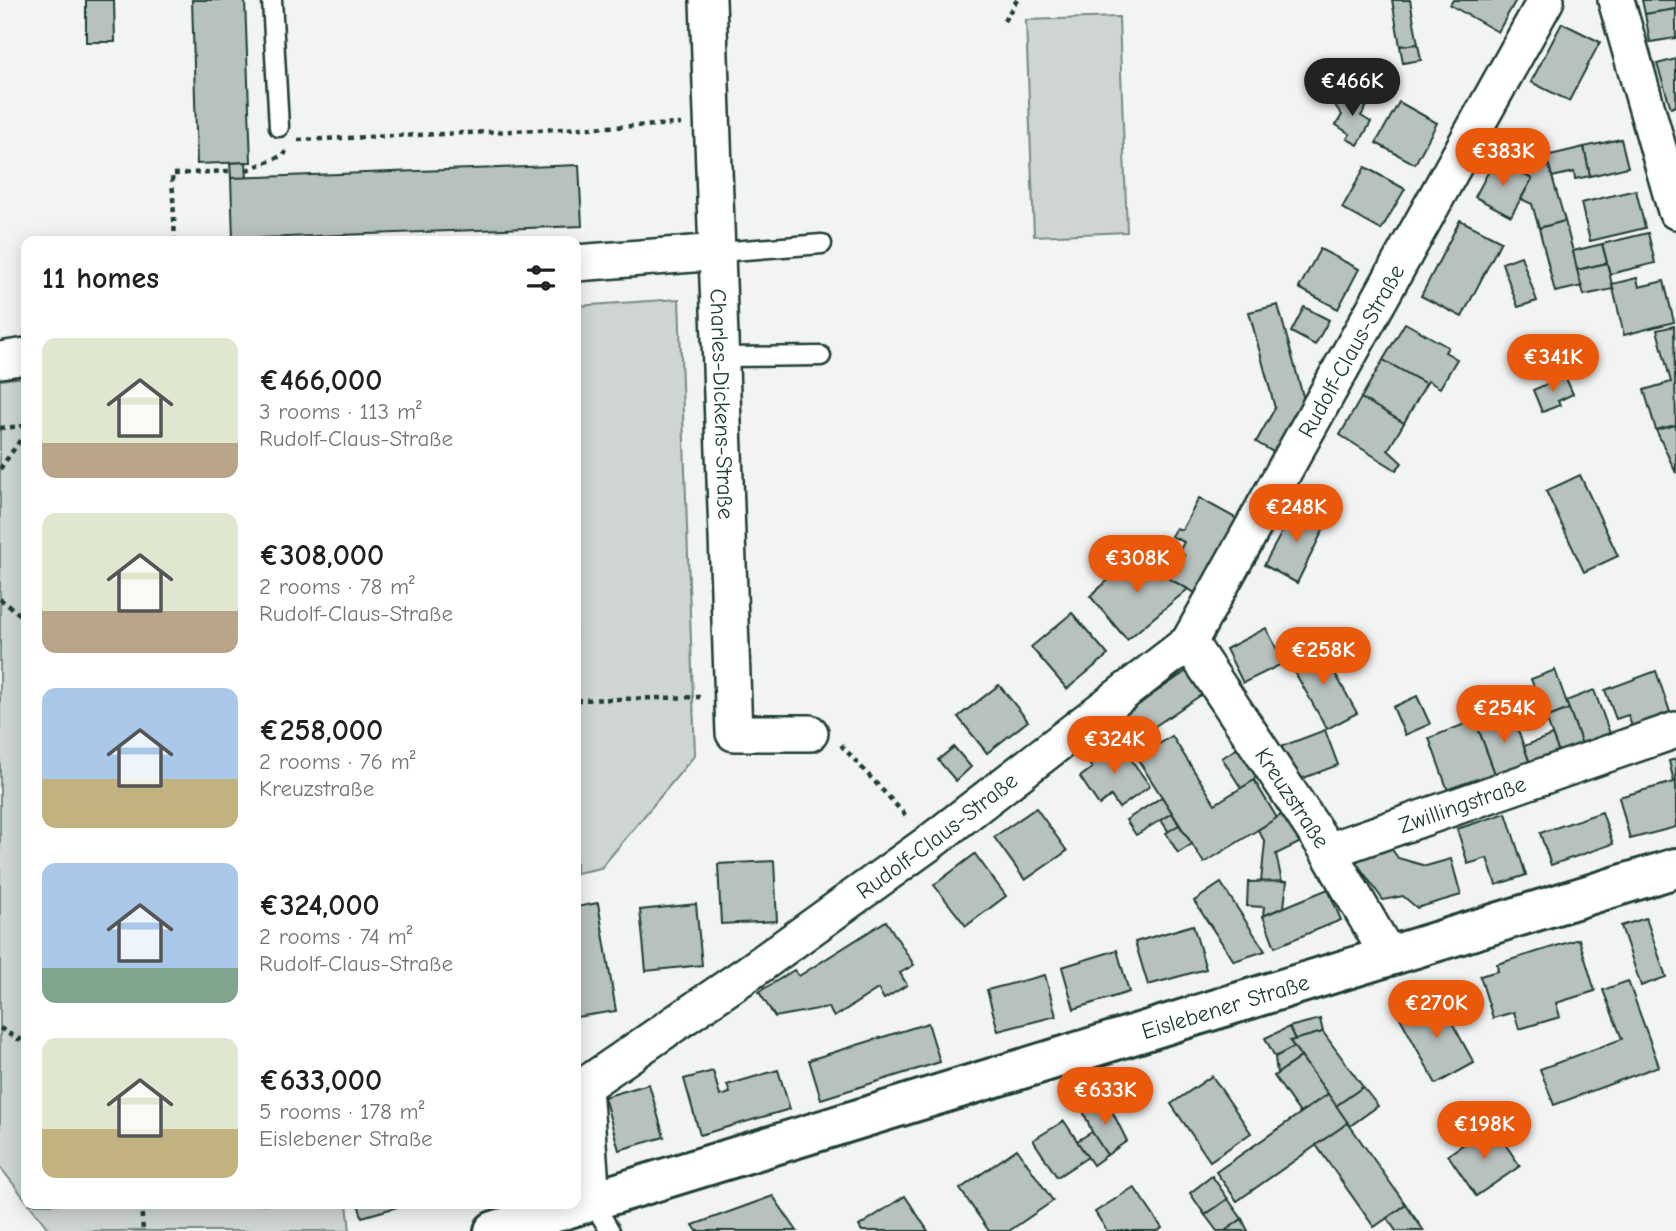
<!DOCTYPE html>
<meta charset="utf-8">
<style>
body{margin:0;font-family:"Comic Neue",sans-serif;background:#f2f2f2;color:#202124;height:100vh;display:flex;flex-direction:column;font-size:26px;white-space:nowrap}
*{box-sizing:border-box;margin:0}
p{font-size:23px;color:#757577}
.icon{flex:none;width:38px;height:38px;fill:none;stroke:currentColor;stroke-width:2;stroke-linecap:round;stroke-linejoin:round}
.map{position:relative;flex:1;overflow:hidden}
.details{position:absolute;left:21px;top:236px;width:560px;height:973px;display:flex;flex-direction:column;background:#fff;border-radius:14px;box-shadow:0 4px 18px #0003}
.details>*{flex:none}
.price{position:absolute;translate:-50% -60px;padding:0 16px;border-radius:24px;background:#ea580c;color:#fff;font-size:23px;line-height:46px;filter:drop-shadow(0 2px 4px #0008)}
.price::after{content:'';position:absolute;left:50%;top:42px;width:21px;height:16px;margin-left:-10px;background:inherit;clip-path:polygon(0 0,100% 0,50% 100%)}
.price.current{background:#222;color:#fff}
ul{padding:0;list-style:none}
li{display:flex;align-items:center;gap:21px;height:175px;padding:0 21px}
li span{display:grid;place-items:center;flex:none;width:196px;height:140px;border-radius:14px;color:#555}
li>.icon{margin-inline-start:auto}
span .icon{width:84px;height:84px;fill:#fffc;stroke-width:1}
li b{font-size:30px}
h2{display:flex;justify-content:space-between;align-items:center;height:84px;padding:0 21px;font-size:30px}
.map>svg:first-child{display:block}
.green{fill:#ced5d3;stroke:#768984;stroke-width:2}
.building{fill:#b7c1bd;stroke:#1f3d34;stroke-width:2}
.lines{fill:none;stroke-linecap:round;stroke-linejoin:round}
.lane-casing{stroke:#1f3d34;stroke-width:23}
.street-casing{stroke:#1f3d34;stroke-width:40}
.secondary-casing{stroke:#1f3d34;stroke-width:44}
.path{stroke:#1f3d34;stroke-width:4.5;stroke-dasharray:5 5;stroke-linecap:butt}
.lane{stroke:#fff;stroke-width:18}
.street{stroke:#fff;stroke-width:35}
.secondary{stroke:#fff;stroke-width:38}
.labels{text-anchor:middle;stroke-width:6;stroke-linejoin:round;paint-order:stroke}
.street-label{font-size:23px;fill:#1f3d34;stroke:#fff}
</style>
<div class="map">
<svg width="1676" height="1231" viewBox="0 0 1676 1231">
<rect width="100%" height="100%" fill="#f2f3f3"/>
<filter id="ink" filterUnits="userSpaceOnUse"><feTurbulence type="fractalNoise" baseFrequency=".0143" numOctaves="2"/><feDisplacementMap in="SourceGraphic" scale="14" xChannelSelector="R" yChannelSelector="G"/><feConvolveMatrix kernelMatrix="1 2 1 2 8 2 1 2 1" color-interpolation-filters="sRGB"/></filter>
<g filter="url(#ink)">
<!-- green -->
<g class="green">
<path d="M1119,17L1127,232L1034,236L1026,20Z"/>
<path d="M679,299L695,755L601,868L576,873V306Z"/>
<path d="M26,377V1200L0,1167V380Z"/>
<path d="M29,1204H347L350,1231H50Z"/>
</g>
<!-- building -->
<g class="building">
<path d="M86,0H114L115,42H86Z"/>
<path d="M192,0H245L251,162L197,164Z"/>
<path d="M1392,0H1410L1418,44L1400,46Z"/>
<path d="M1453,0H1516L1498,32L1450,5Z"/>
<path d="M1642,0H1676V9L1645,14Z"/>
<path d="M1676,9V38L1650,42L1645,14Z"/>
<path d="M1562,23L1600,42L1569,101L1531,82Z"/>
<path d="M1418,44L1421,60L1403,63L1400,46Z"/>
<path d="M1676,59V106L1671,108L1657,64Z"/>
<path d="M1342,93L1350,101L1354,96L1368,104L1361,116L1371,122L1358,145L1347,139L1350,134L1336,125L1342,115L1334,104Z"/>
<path d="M1399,102L1437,123L1415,164L1376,143Z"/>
<path d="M1621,139L1628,167L1590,176L1584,147Z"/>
<path d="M1584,147L1590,176L1575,179L1574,172L1552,177L1546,156Z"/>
<path d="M1495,159L1532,179L1511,216L1475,197Z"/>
<path d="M246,162L247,178H231L230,163Z"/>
<path d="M579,165L582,226L233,239L231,178Z"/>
<path d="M1549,166L1565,221L1539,228L1532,204L1521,199L1532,179L1524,174Z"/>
<path d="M1365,167L1405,189L1381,230L1342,208Z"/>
<path d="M1636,190L1645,228L1590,241L1581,203Z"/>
<path d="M1460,220L1501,241L1462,317L1421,296Z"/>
<path d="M1565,221L1582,286L1555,292L1539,228Z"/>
<path d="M1648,233L1655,263L1610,274L1602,244Z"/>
<path d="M1602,244L1607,263L1577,270L1573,251Z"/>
<path d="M1320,249L1359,269L1338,309L1299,288Z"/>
<path d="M1521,256L1537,301L1518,307L1502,263Z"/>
<path d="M1607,263L1613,289L1584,295L1577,270Z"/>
<path d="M1637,278L1639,287L1664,281L1674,322L1624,335L1612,284Z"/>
<path d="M1278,305L1304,400L1275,453L1256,442L1275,408L1249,312Z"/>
<path d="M1304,307L1329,320L1315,345L1291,332Z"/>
<path d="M1405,323L1448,347L1445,352L1457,359L1440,388L1428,381L1426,384L1383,360Z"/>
<path d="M1674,326L1676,425L1656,430L1644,390L1671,382L1657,330Z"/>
<path d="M1383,360L1426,384L1404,423L1361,398Z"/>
<path d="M1565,376L1573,394L1558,401L1560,405L1542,412L1533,390Z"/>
<path d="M1361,398L1404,423L1388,450L1402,463L1396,470L1340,435Z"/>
<path d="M1676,425V473L1656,430Z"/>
<path d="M1580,475L1618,556L1584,572L1546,491Z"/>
<path d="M1199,498L1239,520L1199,595L1169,579L1184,555L1179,552L1184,542L1171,536L1176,528L1182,530Z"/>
<path d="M1296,506L1327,522L1297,583L1264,565Z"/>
<path d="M1144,549L1169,579L1188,589L1127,640L1090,596Z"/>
<path d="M1072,613L1108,655L1067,689L1031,647Z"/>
<path d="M1266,628L1284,663L1243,683L1226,649Z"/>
<path d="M1320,646L1357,713L1327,729L1289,662Z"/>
<path d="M1191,668L1207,691L1127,745L1111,723Z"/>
<path d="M1555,670L1569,709L1546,718L1531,679Z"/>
<path d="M1656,671L1672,718L1634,732L1628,715L1616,719L1605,690Z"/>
<path d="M999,685L1028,721L987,753L958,717Z"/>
<path d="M1594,690L1612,739L1584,750L1566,701Z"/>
<path d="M1417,696L1430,724L1405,735L1393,707Z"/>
<path d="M1510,708L1532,769L1498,782L1475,720Z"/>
<path d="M1569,709L1584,750L1561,758L1546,718Z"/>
<path d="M1475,720L1498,782L1451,799L1429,738Z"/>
<path d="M1325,730L1338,765L1293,782L1280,747Z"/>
<path d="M1552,735L1561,758L1532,769L1524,746Z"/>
<path d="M1172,736L1215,804L1254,780L1277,818L1204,863L1137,758Z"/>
<path d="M1117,740L1150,786L1119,808L1111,796L1099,805L1080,777L1092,768L1087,761Z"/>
<path d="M1241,746L1257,771L1254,780L1241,788L1222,758Z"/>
<path d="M954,747L971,767L956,781L938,760Z"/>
<path d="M1676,759V827L1630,839L1619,797L1674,782L1669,761Z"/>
<path d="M1162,797L1172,813L1136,835L1126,820Z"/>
<path d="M1036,808L1067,851L1025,880L994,837Z"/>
<path d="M1602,812L1613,844L1551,865L1540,833Z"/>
<path d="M1172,813L1179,825L1169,832L1161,820Z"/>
<path d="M1284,813L1301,842L1276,854L1282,882H1261L1265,842L1258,830Z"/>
<path d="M1506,813L1526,875L1496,885L1487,858L1468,864L1457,829Z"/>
<path d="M1179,825L1192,844L1178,853L1166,833Z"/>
<path d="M1386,841L1398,858L1426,866L1451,859L1461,895L1417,908L1403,896L1383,900L1356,862Z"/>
<path d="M975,854L1006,896L966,926L934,885Z"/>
<path d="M774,861L777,921L721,924L718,864Z"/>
<path d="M1287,881L1284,907L1263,916L1264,907L1247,906L1248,882Z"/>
<path d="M1221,883L1265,951L1234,961L1194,901Z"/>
<path d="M1328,889L1341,920L1275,947L1263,916Z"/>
<path d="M598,903L616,1011L576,1017V907Z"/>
<path d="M696,904L702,965L646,971L640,910Z"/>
<path d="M1646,918L1666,977L1641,986L1621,926Z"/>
<path d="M886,921L914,965L900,973L907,985L884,999L878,989L834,1017L828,1007L775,1017L759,992L794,970L799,976Z"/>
<path d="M1193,925L1206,969L1148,985L1135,942Z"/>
<path d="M1579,939L1595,991L1556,1003L1560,1017L1519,1029L1514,1012L1493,1018L1480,976L1498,971L1497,964Z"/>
<path d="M1117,950L1129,992L1074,1009L1062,967Z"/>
<path d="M1045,975L1056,1016L998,1031L987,990Z"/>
<path d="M1628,981L1659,1066L1554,1105L1540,1069L1622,1039L1603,990Z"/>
<path d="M1437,995L1474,1063L1436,1084L1399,1016Z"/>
<path d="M1320,1019L1323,1032L1295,1040L1289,1027Z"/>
<path d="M928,1023L940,1062L821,1099L809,1060Z"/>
<path d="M1289,1027L1295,1040L1290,1041L1294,1047L1275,1057L1265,1038Z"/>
<path d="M1323,1032L1363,1087L1336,1106L1290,1041Z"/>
<path d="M1294,1047L1301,1057L1277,1074L1275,1057Z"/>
<path d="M1301,1057L1328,1094L1300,1113L1274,1076Z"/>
<path d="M778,1070L790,1109L700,1135L684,1079L713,1071L720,1096L730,1093L727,1085Z"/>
<path d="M1212,1076L1251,1133L1210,1161L1171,1104Z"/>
<path d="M649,1084L664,1137L619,1150L604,1097Z"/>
<path d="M1363,1087L1378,1106L1350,1126L1336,1106Z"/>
<path d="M1328,1094L1348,1123L1237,1201L1216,1172Z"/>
<path d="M1106,1099L1127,1141L1107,1155L1092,1132L1083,1111Z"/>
<path d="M1064,1121L1088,1157L1057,1177L1033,1140Z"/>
<path d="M1348,1123L1406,1205L1374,1227L1316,1145Z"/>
<path d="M1492,1125L1520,1166L1476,1196L1448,1155Z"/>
<path d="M1092,1132L1107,1155L1093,1165L1077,1141Z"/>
<path d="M1017,1149L1053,1201L1009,1231H989L960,1189Z"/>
<path d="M1212,1176L1228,1199L1205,1215L1190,1193Z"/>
<path d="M1134,1187L1162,1228L1158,1231H1107L1095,1212Z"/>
<path d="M773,1196L797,1231H697L693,1225Z"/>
<path d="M905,1196L928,1231H862L859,1226Z"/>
<path d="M1228,1199L1242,1219L1225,1231H1217L1205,1215Z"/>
<path d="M358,1204H396L397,1207L362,1217Z"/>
<path d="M1406,1205L1424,1231H1396L1387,1218Z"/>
<path d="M1242,1219L1248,1231H1225Z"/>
</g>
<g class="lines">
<!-- lane casing -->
<g class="lane-casing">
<g id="lane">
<path d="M272,0L279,127"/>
<path d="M719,252L822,244"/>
<path d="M723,357L821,356"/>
<path d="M592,1201L610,1231"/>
</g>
</g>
<!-- street casing -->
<g class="street-casing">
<g id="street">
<path id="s1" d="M708,0L734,733H810"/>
<path d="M1616,0L1676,211"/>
<path d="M576,263L719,252"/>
<path d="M0,360L26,356"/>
<path id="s2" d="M1189,642L1328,851L1389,957"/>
<path id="s3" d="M1328,851L1676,730"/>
<path id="s4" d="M592,1201L584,1086L750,972L929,843L1189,642L1546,0"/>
</g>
</g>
<!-- secondary casing -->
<g class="secondary-casing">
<g id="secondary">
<path id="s5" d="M494,1231L1676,868"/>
</g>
</g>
<!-- path -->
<g class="path">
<path d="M1004,21L1017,0"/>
<path d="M298,140L681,124"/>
<path d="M247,170L284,155L286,151"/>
<path d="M175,242L172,174L230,171"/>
<path d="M0,428L26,426"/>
<path d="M0,469L26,432"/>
<path d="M0,599L26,619"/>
<path d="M576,700L700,697"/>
<path d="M841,745L908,818"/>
<path d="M0,1028L18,1039H26"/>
<path d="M141,1204L143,1231"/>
</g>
<!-- lane -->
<use href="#lane" class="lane"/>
<!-- street -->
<use href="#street" class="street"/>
<!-- secondary -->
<use href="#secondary" class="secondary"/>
</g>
</g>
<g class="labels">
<!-- street labels -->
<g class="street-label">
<text dy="8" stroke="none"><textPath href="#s4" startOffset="1199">Rudolf-Claus-Straße</textPath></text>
<text dy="8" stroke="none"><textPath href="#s1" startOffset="404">Charles-Dickens-Straße</textPath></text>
<text dy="8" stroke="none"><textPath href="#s2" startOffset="187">Kreuzstraße</textPath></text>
<text dy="8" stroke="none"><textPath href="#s3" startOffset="142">Zwillingstraße</textPath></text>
<text dy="8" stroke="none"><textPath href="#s4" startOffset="548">Rudolf-Claus-Straße</textPath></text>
<text dy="8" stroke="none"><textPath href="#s5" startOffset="765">Eislebener Straße</textPath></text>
</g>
</g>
</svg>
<b class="price current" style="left:1352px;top:118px">€466K</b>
<b class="price" style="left:1503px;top:188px">€383K</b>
<b class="price" style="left:1553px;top:394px">€341K</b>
<b class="price" style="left:1296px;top:544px">€248K</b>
<b class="price" style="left:1137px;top:595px">€308K</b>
<b class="price" style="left:1323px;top:687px">€258K</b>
<b class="price" style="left:1504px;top:745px">€254K</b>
<b class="price" style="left:1114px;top:776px">€324K</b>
<b class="price" style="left:1436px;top:1040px">€270K</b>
<b class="price" style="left:1105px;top:1127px">€633K</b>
<b class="price" style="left:1484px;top:1161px">€198K</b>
<section class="details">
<h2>11 homes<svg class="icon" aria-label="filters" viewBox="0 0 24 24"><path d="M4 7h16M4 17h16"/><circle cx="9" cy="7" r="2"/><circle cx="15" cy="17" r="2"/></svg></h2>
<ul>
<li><span style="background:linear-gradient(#dfe7d0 75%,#b9a48a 0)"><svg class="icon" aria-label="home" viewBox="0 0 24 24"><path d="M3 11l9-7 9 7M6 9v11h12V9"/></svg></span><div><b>€466,000</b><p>3 rooms · 113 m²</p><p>Rudolf-Claus-Straße</p></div></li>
<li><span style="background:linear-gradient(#dfe7d0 70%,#b9a48a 0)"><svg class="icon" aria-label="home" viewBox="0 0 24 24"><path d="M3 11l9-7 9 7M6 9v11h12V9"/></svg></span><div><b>€308,000</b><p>2 rooms · 78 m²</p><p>Rudolf-Claus-Straße</p></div></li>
<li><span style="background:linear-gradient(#a9c7e8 65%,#c2b280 0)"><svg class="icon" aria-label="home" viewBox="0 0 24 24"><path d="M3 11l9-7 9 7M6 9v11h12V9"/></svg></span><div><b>€258,000</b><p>2 rooms · 76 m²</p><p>Kreuzstraße</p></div></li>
<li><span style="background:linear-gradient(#a9c7e8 75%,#7fa58c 0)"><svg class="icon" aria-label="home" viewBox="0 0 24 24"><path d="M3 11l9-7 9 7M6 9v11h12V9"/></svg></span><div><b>€324,000</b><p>2 rooms · 74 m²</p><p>Rudolf-Claus-Straße</p></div></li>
<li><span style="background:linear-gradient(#dfe7d0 65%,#c2b280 0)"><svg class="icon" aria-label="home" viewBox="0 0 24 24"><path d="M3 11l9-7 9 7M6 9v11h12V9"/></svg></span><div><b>€633,000</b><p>5 rooms · 178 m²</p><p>Eislebener Straße</p></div></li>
</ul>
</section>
</div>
